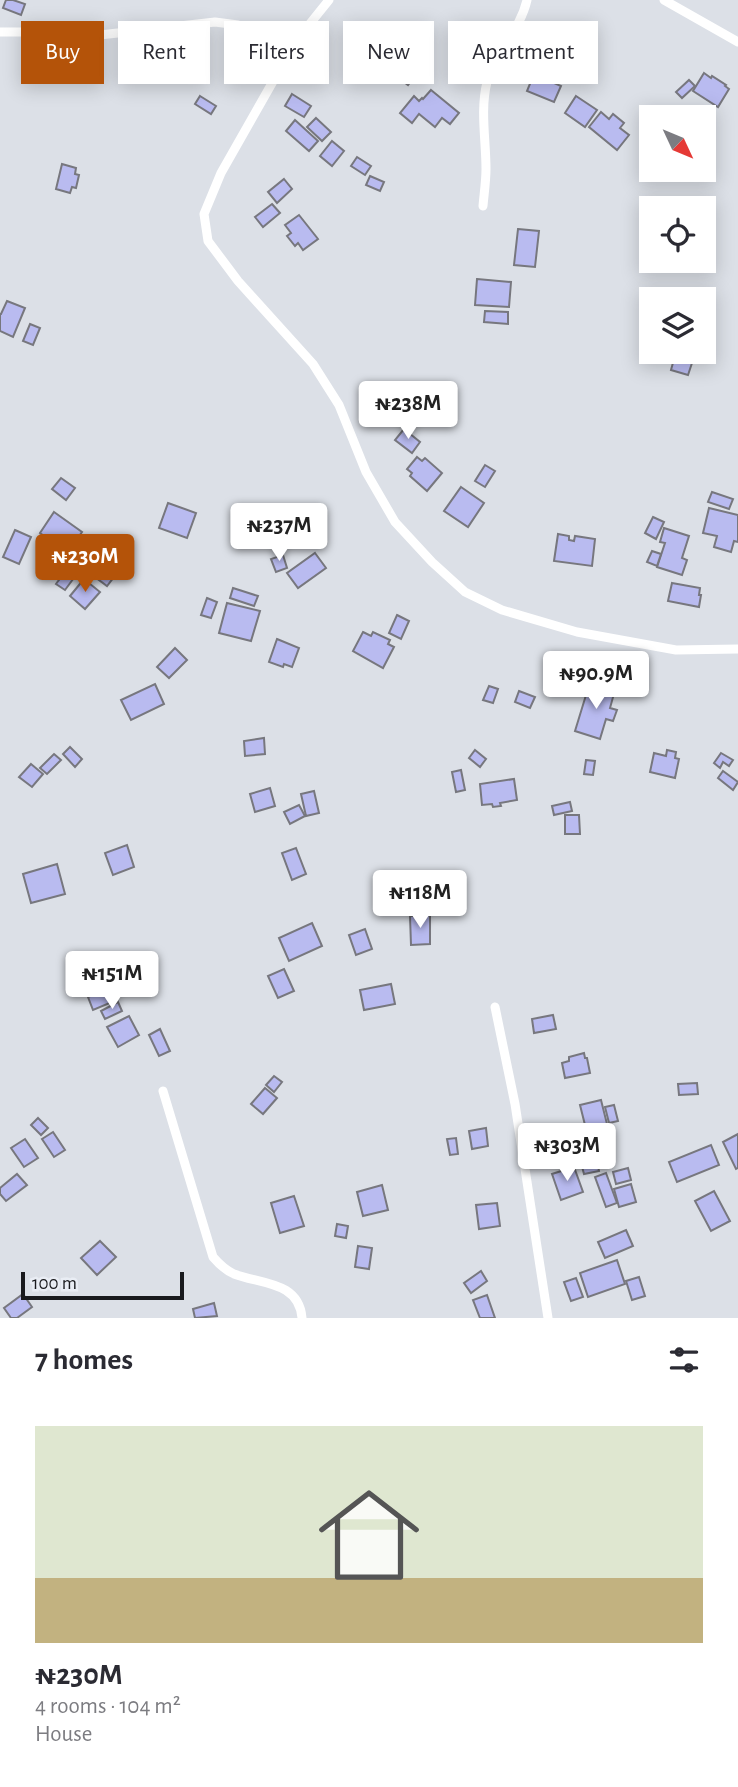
<!DOCTYPE html>
<meta charset="utf-8">
<style>
body{margin:0;font-family:"Alegreya Sans",sans-serif;background:#f7f7f7;color:#2b2b33;height:100vh;display:flex;flex-direction:column;font-size:26px;white-space:nowrap}
*{box-sizing:border-box;margin:0}
p{font-size:23px;color:#7c7c81}
.icon{flex:none;width:38px;height:38px;fill:none;stroke:currentColor;stroke-width:2;stroke-linecap:round;stroke-linejoin:round}
.map{position:relative;height:1318px;overflow:hidden}
.drawer{display:flex;flex-direction:column;background:#fff;flex:1}
.drawer>*{flex:none}
.top-card{position:absolute;left:21px;top:21px;width:696px;height:63px;display:flex;gap:14px}
.needle{width:46px;rotate:134deg}
.controls{position:absolute;left:639px;top:105px;display:grid;gap:14px}
.controls a{display:grid;place-items:center;width:77px;height:77px;border-radius:0px;background:#fff;box-shadow:0 4px 18px #0003;font-size:35px}
.scale{position:absolute;left:21px;bottom:18px;width:163px;box-sizing:border-box;padding-left:7px;border:4px solid #191a1d;border-top:0;font-size:19px;line-height:24px;white-space:nowrap;color:#191a1d;-webkit-text-stroke:5px #e9edf4;paint-order:stroke}
.price{position:absolute;translate:-50% -60px;padding:0 16px;border-radius:7px;background:#fff;color:#222;font-size:23px;line-height:46px;filter:drop-shadow(0 2px 4px #0008)}
.price::after{content:'';position:absolute;left:50%;top:42px;width:21px;height:16px;margin-left:-10px;background:inherit;clip-path:polygon(0 0,100% 0,50% 100%)}
.price.selected{background:#b45309;color:#fff}
ul{padding:0;list-style:none}
li{display:grid;align-content:center;gap:14px;height:371px;padding:0 35px}
li span{display:grid;place-items:center;height:217px;border-radius:0px;color:#555}
li>.icon{margin-inline-start:auto}
span .icon{width:126px;height:126px;fill:#fffc;stroke-width:1}
li b{font-size:30px}
h2{display:flex;justify-content:space-between;align-items:center;height:84px;padding:0 35px;font-size:30px}
.chip{padding:0 24px;border-radius:0px;background:#fff;box-shadow:0 4px 18px #0003;font-size:24px;line-height:63px}
.chip.selected{background:#b45309;color:#fff}
.map>svg:first-child{display:block}
.building{fill:#b9bbf0;stroke:#77777e;stroke-width:2}
.lines{fill:none;stroke-linecap:round;stroke-linejoin:round}
.minor{stroke:#fff;stroke-width:9}
</style>
<div class="map">
<svg width="738" height="1318" viewBox="0 0 738 1318">
<rect width="100%" height="100%" fill="#dce0e7"/>
<!-- building -->
<g class="building">
<path d="M6,0H13L25,4L21,15L3,8Z"/>
<path d="M362,26L376,46L360,57L347,37Z"/>
<path d="M394,49L399,53L402,49L417,61L414,65L420,69L408,85L382,65Z"/>
<path d="M704,73L711,78L712,76L726,85L725,86L729,89L718,107L693,91Z"/>
<path d="M534,74L561,86L554,102L527,91Z"/>
<path d="M689,80L695,86L682,98L676,92Z"/>
<path d="M431,90L459,113L450,124L442,118L435,127L419,114L412,123L400,113L414,96L419,101L422,98L423,99Z"/>
<path d="M292,94L311,106L304,117L285,106Z"/>
<path d="M200,96L216,106L211,114L195,104Z"/>
<path d="M576,96L597,110L585,127L565,113Z"/>
<path d="M601,112L609,119L613,114L624,123L620,128L629,135L617,150L589,127Z"/>
<path d="M316,118L331,132L322,141L307,127Z"/>
<path d="M295,120L318,141L309,151L286,131Z"/>
<path d="M704,124L710,127L707,133L709,134L708,137L713,139L709,148L704,146Z"/>
<path d="M332,141L344,151L332,166L320,156Z"/>
<path d="M357,157L371,166L365,175L351,166Z"/>
<path d="M62,164L76,168L75,174L79,175L76,188L72,187L70,193L56,189Z"/>
<path d="M370,176L384,182L380,191L366,185Z"/>
<path d="M284,179L292,189L277,203L268,192Z"/>
<path d="M272,204L280,213L263,227L255,217Z"/>
<path d="M299,215L318,239L303,250L298,243L295,246L287,236L291,233L285,225Z"/>
<path d="M518,229L539,231L535,267L514,265Z"/>
<path d="M477,279L511,282L509,307L475,305Z"/>
<path d="M7,301L25,308L13,337L0,331V314H1Z"/>
<path d="M485,311L508,312V324L484,322Z"/>
<path d="M30,324L40,328L33,345L23,341Z"/>
<path d="M680,356L693,360L688,375L671,370L674,359L678,361Z"/>
<path d="M404,429L420,442L412,453L395,440Z"/>
<path d="M417,457L422,461L425,458L442,473L427,491L410,476L412,473L407,469Z"/>
<path d="M485,465L495,471L485,487L475,481Z"/>
<path d="M61,478L75,488L66,500L52,489Z"/>
<path d="M461,487L484,503L468,527L444,511Z"/>
<path d="M712,492L733,499L729,509L708,502Z"/>
<path d="M168,503L196,513L187,538L159,528Z"/>
<path d="M709,508L738,515V542L734,541L731,552L714,547L717,536L703,533Z"/>
<path d="M54,512L82,532L67,553L40,533Z"/>
<path d="M653,517L664,522L656,539L645,533Z"/>
<path d="M664,528L689,536L682,558L687,560L682,575L657,567L665,543L660,542Z"/>
<path d="M15,530L31,537L19,564L3,557Z"/>
<path d="M558,534L569,536V540L574,541L575,536L595,539L592,566L554,561Z"/>
<path d="M652,551L661,554L657,566L647,562Z"/>
<path d="M108,552L124,564L107,586L91,574Z"/>
<path d="M315,553L326,568L298,588L287,573Z"/>
<path d="M283,555L287,568L276,572L271,559Z"/>
<path d="M70,565L79,571L65,590L56,584Z"/>
<path d="M84,579L100,592L85,609L70,596Z"/>
<path d="M672,583L700,588L699,595H701L699,607L668,601Z"/>
<path d="M233,588L258,596L254,606L230,598Z"/>
<path d="M207,598L217,602L211,618L201,615Z"/>
<path d="M227,603L260,611L251,641L219,633Z"/>
<path d="M397,615L409,621L401,639L389,633Z"/>
<path d="M363,632L371,636L373,632L390,640L388,644L394,647L383,668L353,651Z"/>
<path d="M277,639L299,648L292,667L284,664L283,667L269,662Z"/>
<path d="M175,648L187,660L169,678L157,667Z"/>
<path d="M590,682L615,690L610,708L617,710L613,721L606,719L600,739L575,731Z"/>
<path d="M155,684L164,704L131,720L121,700Z"/>
<path d="M489,686L498,689L493,703L483,700Z"/>
<path d="M519,691L535,697L530,708L515,702Z"/>
<path d="M264,738L265,754L245,756L244,741Z"/>
<path d="M70,747L82,759L75,767L63,754Z"/>
<path d="M475,750L486,759L480,767L469,758Z"/>
<path d="M667,750L676,752L675,758L679,759L675,778L650,772L654,753L666,756Z"/>
<path d="M721,753L733,760L729,766L723,762L720,768L714,763Z"/>
<path d="M54,754L61,760L47,774L40,768Z"/>
<path d="M586,760L595,761L593,775L584,774Z"/>
<path d="M31,764L43,774L32,787L19,777Z"/>
<path d="M461,770L465,790L456,792L452,772Z"/>
<path d="M723,771L738,782L733,790L718,778Z"/>
<path d="M514,779L517,800L500,803L501,806L493,807L492,804L482,805L480,784Z"/>
<path d="M270,788L275,806L255,812L250,794Z"/>
<path d="M314,791L319,813L306,816L301,794Z"/>
<path d="M570,802L572,811L554,815L552,806Z"/>
<path d="M299,805L305,816L290,824L284,812Z"/>
<path d="M565,815H579L580,834H565Z"/>
<path d="M127,845L134,867L113,875L105,853Z"/>
<path d="M296,848L306,874L292,880L282,853Z"/>
<path d="M57,864L65,894L31,903L23,874Z"/>
<path d="M395,887H426L427,906L396,907Z"/>
<path d="M430,915V944L411,945L410,916Z"/>
<path d="M312,923L322,946L289,961L279,938Z"/>
<path d="M365,929L372,949L356,955L349,935Z"/>
<path d="M284,969L294,991L278,998L268,976Z"/>
<path d="M132,974L136,983L119,991L115,982Z"/>
<path d="M391,984L395,1004L364,1010L360,990Z"/>
<path d="M111,987L117,1000L93,1010L88,997Z"/>
<path d="M118,1002L122,1011L105,1019L101,1011Z"/>
<path d="M553,1015L556,1029L534,1033L532,1019Z"/>
<path d="M129,1016L139,1035L118,1047L107,1027Z"/>
<path d="M160,1029L170,1051L159,1056L149,1035Z"/>
<path d="M584,1053L585,1058H587L590,1073L565,1078L562,1063L569,1061V1057Z"/>
<path d="M274,1076L282,1082L274,1092L266,1085Z"/>
<path d="M697,1083L698,1094L679,1095L678,1084Z"/>
<path d="M265,1088L277,1098L263,1114L251,1104Z"/>
<path d="M601,1100L607,1124L586,1129L580,1105Z"/>
<path d="M614,1105L618,1121L609,1123L605,1107Z"/>
<path d="M38,1118L48,1128L41,1135L31,1125Z"/>
<path d="M486,1128L488,1146L472,1149L469,1131Z"/>
<path d="M53,1132L65,1150L54,1157L42,1139Z"/>
<path d="M738,1134V1168L736,1169L723,1142Z"/>
<path d="M456,1138L458,1154L450,1155L447,1139Z"/>
<path d="M25,1139L38,1158L24,1167L11,1148Z"/>
<path d="M711,1145L719,1165L677,1182L669,1162Z"/>
<path d="M596,1156L599,1171L584,1174L580,1159Z"/>
<path d="M574,1167L583,1192L561,1200L552,1174Z"/>
<path d="M628,1168L631,1180L616,1184L613,1172Z"/>
<path d="M606,1173L617,1203L606,1207L595,1177Z"/>
<path d="M17,1174L27,1185L6,1201L0,1194V1188Z"/>
<path d="M631,1184L636,1202L619,1207L614,1189Z"/>
<path d="M382,1185L388,1210L363,1216L357,1192Z"/>
<path d="M714,1191L730,1221L711,1231L695,1201Z"/>
<path d="M294,1196L304,1226L280,1233L271,1203Z"/>
<path d="M497,1203L500,1226L479,1229L476,1205Z"/>
<path d="M337,1224L348,1226L346,1238L335,1236Z"/>
<path d="M626,1230L633,1246L605,1258L598,1242Z"/>
<path d="M100,1241L116,1257L97,1275L81,1258Z"/>
<path d="M358,1246L372,1248L369,1269L355,1267Z"/>
<path d="M617,1260L625,1284L588,1297L580,1273Z"/>
<path d="M481,1271L487,1281L471,1293L464,1283Z"/>
<path d="M639,1277L645,1296L632,1300L626,1281Z"/>
<path d="M576,1278L583,1297L571,1301L564,1282Z"/>
<path d="M23,1294L32,1307L17,1318H11L4,1308Z"/>
<path d="M487,1295L495,1318H480L473,1300Z"/>
<path d="M214,1303L217,1316L195,1318L193,1309Z"/>
</g>
<g class="lines">
<!-- minor -->
<g class="minor">
<path d="M329,0L296,41L221,173L204,214L208,241L238,281L313,364L339,405L366,472L395,522L432,562L465,592L502,610L577,632L676,650L738,649"/>
<path d="M664,0L738,42"/>
<path d="M0,32H45L91,36L215,22L238,25L296,41"/>
<path d="M483,206C484,194 486,181 486,169C486,140 480,110 487,82C495,52 520,31 527,0"/>
<path d="M495,1007L515,1104L548,1318"/>
<path d="M163,1091L213,1257C219,1264 225,1270 234,1274C260,1284 299,1281 302,1318"/>
</g>
</g>
</svg>
<div class="controls">
<a><svg class="needle" viewBox="-14 -14 28 28"><path d="M0-13l5 13h-10z" fill="#e53935"/><path d="M0 13l5-13h-10z" fill="#7c7c81"/></svg></a>
<a><svg class="icon" aria-label="locate" viewBox="0 0 24 24"><circle cx="12" cy="12" r="6"/><path d="M12 2v4M12 18v4M2 12h4M18 12h4"/></svg></a>
<a><svg class="icon" aria-label="layers" viewBox="0 0 24 24"><path d="M12 4l9 5-9 5-9-5zM3 14l9 5 9-5"/></svg></a>
</div>
<div class="scale">100 m</div>
<b class="price" style="left:408px;top:441px">₦238M</b>
<b class="price" style="left:279px;top:563px">₦237M</b>
<b class="price selected" style="left:85px;top:594px">₦230M</b>
<b class="price" style="left:596px;top:711px">₦90.9M</b>
<b class="price" style="left:420px;top:930px">₦118M</b>
<b class="price" style="left:112px;top:1011px">₦151M</b>
<b class="price" style="left:567px;top:1183px">₦303M</b>
<div class="top-card">
<a class="chip selected">Buy</a>
<a class="chip">Rent</a>
<a class="chip">Filters</a>
<a class="chip">New</a>
<a class="chip">Apartment</a>
</div>
</div>
<section class="drawer">
<h2>7 homes<svg class="icon" aria-label="filters" viewBox="0 0 24 24"><path d="M4 7h16M4 17h16"/><circle cx="9" cy="7" r="2"/><circle cx="15" cy="17" r="2"/></svg></h2>
<ul>
<li><span style="background:linear-gradient(#dfe7d0 70%,#c2b280 0)"><svg class="icon" aria-label="home" viewBox="0 0 24 24"><path d="M3 11l9-7 9 7M6 9v11h12V9"/></svg></span><div><b>₦230M</b><p>4 rooms · 104 m²</p><p>House</p></div></li>
</ul>
</section>
